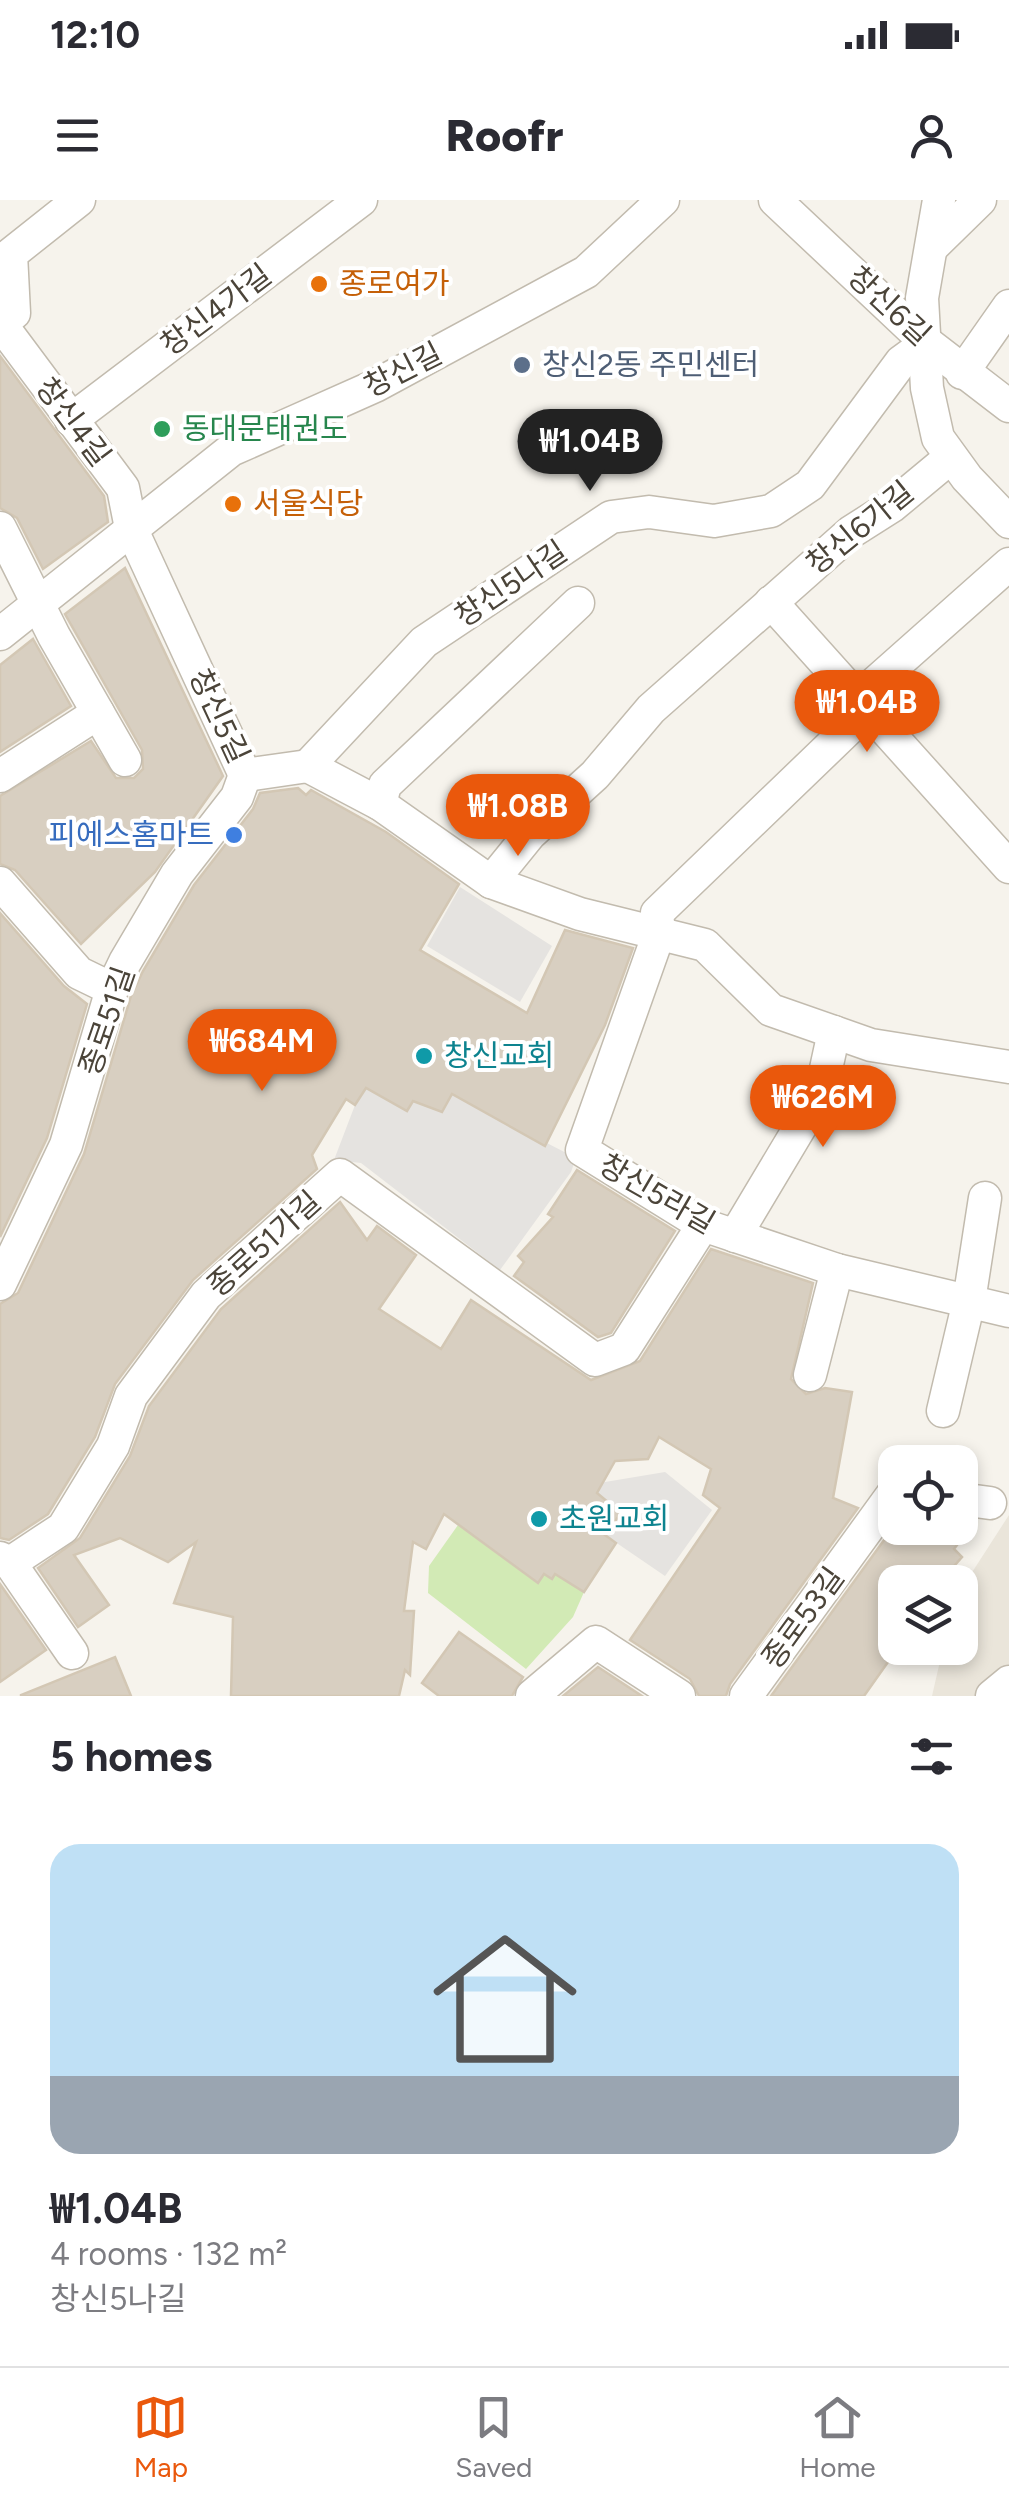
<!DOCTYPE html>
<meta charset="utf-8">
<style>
body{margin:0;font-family:Figtree,"Noto Sans KR",sans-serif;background:#f7f7f7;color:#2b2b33;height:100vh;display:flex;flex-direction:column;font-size:38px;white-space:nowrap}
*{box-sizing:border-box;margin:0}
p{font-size:32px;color:#7c7c81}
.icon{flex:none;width:55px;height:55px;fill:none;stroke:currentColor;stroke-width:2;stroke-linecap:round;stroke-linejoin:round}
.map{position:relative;height:1496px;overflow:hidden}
.side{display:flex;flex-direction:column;background:#fff;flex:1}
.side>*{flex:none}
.fabs{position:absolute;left:878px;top:1245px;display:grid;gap:20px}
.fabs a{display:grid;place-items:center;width:100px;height:100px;border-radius:20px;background:#fff;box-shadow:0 5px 15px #0003;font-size:50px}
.price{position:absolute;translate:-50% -85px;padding:0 22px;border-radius:35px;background:#ea580c;color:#fff;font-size:32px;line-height:65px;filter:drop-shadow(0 2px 5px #0008)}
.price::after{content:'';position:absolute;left:50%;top:60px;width:30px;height:22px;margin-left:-15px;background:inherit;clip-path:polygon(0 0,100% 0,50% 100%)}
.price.on{background:#222;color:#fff}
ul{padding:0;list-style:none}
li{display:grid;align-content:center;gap:20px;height:530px;padding:0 50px}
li+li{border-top:2px solid #e1e1e2}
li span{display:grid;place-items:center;height:310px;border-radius:30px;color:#555}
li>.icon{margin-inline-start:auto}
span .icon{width:180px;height:180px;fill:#fffc;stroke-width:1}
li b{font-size:42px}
h2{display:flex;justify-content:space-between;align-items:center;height:120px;padding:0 50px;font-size:42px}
.status{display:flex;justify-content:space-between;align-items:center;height:70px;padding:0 50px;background:#fff;direction:ltr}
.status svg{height:28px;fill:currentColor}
header{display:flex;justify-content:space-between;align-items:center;height:130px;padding:0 50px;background:#fff;font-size:45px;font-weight:800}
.menu{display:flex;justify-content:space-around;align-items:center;height:140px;border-top:2px solid #e1e1e2;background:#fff;font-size:28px;color:#7c7c81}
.menu a{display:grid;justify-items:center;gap:5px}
.menu .on{color:#ea580c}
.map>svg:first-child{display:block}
.residential{fill:#eae5da}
.green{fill:#d2eab5}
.parking{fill:#e5e3e0}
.building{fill:#d8cfc1;stroke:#d3c7b4;stroke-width:2.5}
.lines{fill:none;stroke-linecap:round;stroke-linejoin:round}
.minor-casing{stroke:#c2bbae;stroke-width:35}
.minor{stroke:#fff;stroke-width:32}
.food-dot{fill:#e8710a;stroke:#fff;stroke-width:4}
.service-dot{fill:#5c6f8a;stroke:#fff;stroke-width:4}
.leisure-dot{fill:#2e9e5b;stroke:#fff;stroke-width:4}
.shop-dot{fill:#3f7fe0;stroke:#fff;stroke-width:4}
.culture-dot{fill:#0f9aa8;stroke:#fff;stroke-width:4}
.labels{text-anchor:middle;stroke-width:8;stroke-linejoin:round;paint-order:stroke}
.food-label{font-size:30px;fill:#c56008;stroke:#fff;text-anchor:start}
.street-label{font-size:30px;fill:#4b4439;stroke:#fff}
.service-label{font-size:30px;fill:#4e5e75;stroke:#fff;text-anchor:start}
.leisure-label{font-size:30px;fill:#27864d;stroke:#fff;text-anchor:start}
.shop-label{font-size:30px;fill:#366cbe;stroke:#fff;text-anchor:end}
.culture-label{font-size:30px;fill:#0d838f;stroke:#fff;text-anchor:start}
</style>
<div class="status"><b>12:10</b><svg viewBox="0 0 49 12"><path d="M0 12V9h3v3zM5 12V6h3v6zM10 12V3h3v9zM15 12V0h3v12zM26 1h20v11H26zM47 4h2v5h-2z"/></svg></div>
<header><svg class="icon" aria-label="menu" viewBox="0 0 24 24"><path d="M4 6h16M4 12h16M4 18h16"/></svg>Roofr<svg class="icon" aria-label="person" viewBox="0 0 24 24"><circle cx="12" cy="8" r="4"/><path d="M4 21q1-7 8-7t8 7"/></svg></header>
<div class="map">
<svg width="1009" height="1496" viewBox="0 0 1009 1496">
<rect width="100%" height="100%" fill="#f6f3ec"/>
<!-- residential -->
<path class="residential" d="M1009,1315V1496H932L943,1448H960V1391Z"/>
<!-- green -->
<path class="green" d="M458,1325L537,1383L544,1374L551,1379L555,1374L584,1392L573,1417L526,1469L428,1393L429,1366Z"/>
<!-- parking -->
<g class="parking">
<path d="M460,687L552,746L520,802L427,746Z"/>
<path d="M366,888L407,911L413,901L442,912L452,894L576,958L571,972L500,1070L361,963L334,960L355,905Z"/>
<path d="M665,1272L712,1310L665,1376L605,1335L587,1285Z"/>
</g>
<!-- building -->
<g class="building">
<path d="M0,156L104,296L108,322L43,369L17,318L0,308Z"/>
<path d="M125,368L223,576L155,672L81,744L15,670L0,664V596L91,541L116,578H134L143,569L142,550L65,414Z"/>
<path d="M33,439L71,506L0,552V465Z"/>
<path d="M298,588L306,595L311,590L386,632L459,684L420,750L527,813L565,730L633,748L605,825L545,946L452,894L442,912L413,901L407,911L366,888L355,905L346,899L312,955L317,969L193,1080L115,1184L95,1237L48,1314L9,1340L0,1338V1104L18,1093L84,954L131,796L143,771L194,685L253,609L260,593Z"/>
<path d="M0,713L64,786L87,804L47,938L0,1037Z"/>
<path d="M577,970L675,1031L611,1133L598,1137L514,1076L524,1062L518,1056L553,1017L548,1014Z"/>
<path d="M340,1002L367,1040L377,1026L416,1055L379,1109L441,1149L471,1100L591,1180L640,1161L711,1049L813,1083L791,1179L806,1194L825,1188L852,1192L833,1298L858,1308L730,1484L726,1496H699L690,1479L630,1440L720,1308L703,1295L711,1269L659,1237L648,1259L615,1261L597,1293L621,1313L605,1335L616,1343L584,1392L555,1374L552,1379L544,1374L538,1383L444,1314L426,1349L413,1342L404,1411H414L410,1475L405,1470L399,1496H231L233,1417L174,1403L196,1342L168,1362L120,1338L74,1355L109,1405L78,1427L38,1368L80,1338L130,1256L149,1206L221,1109Z"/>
<path d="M895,1325L970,1328L954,1349L962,1357L940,1382H895V1452L864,1496H771Z"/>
<path d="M0,1384L46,1450L0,1482Z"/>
<path d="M459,1432L523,1477L512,1496H439L422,1483Z"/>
<path d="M115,1457L131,1496H21V1495Z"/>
<path d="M598,1467L642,1496H563Z"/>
</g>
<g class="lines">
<!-- minor casing -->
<g class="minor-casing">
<g id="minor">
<path d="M775,0L927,143L1009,206"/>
<path d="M939,0L922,98L927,188L938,238L967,278L1009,322"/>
<path d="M934,45L980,0"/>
<path d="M0,123L123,288L131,328L245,575L308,566L380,604L491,682L580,714L705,745L771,810L871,845L1009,867"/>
<path d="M0,124L14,113L11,54L79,0"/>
<path d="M962,173L1009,106"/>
<path d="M71,220L361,0"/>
<path d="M0,328L54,436L125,560"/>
<path d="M771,402L1009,667"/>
<path d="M0,434L231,250L375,186L586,72L663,0"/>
<path d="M858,498L1009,364"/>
<path d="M868,510L657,713L659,733L582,950L703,1025L837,1070L1009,1111"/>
<path d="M308,566L424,442L611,317L649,312L714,321L771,311L810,285L901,162L927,143"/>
<path d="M0,576L98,513"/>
<path d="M380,604L385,585L578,403"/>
<path d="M491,682L530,634L595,575L651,509L851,332L892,306L951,257"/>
<path d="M0,683L79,773L112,789"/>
<path d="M735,1036L821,892L834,832"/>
<path d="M0,1084L66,945L112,789L125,762L177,674L237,597L245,575"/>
<path d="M810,1175L837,1070"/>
<path d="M943,1211L969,1101L985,998"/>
<path d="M960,1299L990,1303"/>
<path d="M0,1358L10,1363L72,1453"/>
<path d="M10,1363L63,1328L113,1246L131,1196L206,1095L340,975L595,1160L624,1149L703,1025"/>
<path d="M532,1496L596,1442L679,1496"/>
<path d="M746,1496L895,1291"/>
<path d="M992,1496L1009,1482"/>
</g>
</g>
<!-- minor -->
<use href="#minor" class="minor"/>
</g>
<!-- markers -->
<g class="food-dot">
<circle cx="319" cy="84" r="10"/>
<circle cx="233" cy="304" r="10"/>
</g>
<circle class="service-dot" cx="522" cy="165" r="10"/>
<circle class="leisure-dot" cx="162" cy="229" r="10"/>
<circle class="shop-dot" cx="234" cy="635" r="10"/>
<g class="culture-dot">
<circle cx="424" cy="856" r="10"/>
<circle cx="539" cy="1319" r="10"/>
</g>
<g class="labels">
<!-- food labels -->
<g class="food-label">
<text x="339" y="94">종로여가</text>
<text x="253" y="314">서울식당</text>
</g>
<!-- street labels -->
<g class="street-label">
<text transform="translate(889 106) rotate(43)" y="10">창신6길</text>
<text transform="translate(216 110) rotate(-37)" y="10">창신4가길</text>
<text transform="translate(403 170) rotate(-27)" y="10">창신길</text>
<text transform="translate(73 222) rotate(53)" y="10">창신4길</text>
<text transform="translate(860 328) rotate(-39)" y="10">창신6가길</text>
<text transform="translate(511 384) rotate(-34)" y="10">창신5나길</text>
<text transform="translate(219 516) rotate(65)" y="10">창신5길</text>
<text transform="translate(107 821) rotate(-71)" y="10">종로51길</text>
<text transform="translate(657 994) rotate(30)" y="10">창신5라길</text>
<text transform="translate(264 1044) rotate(-42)" y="10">종로51가길</text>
<text transform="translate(803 1418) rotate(-54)" y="10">종로53길</text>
</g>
<!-- service labels -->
<g class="service-label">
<text x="542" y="175">창신2동 주민센터</text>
</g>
<!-- leisure labels -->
<g class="leisure-label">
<text x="182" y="239">동대문태권도</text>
</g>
<!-- shop labels -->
<g class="shop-label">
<text x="214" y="645">피에스홈마트</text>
</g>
<!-- culture labels -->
<g class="culture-label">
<text x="444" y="866">창신교회</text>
<text x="559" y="1329">초원교회</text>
</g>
</g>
</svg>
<div class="fabs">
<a><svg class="icon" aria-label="locate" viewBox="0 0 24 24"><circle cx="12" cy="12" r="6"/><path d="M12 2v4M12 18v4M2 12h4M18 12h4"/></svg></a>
<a><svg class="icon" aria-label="layers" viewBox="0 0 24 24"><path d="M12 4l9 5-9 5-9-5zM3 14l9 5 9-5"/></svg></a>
</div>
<b class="price on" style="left:590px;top:294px">₩1.04B</b>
<b class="price" style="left:867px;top:555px">₩1.04B</b>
<b class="price" style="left:518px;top:659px">₩1.08B</b>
<b class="price" style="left:262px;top:894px">₩684M</b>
<b class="price" style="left:823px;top:950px">₩626M</b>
</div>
<section class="side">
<h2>5 homes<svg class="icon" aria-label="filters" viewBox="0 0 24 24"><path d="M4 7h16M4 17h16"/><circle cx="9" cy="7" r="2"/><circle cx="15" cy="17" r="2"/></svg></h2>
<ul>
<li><span style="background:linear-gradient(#bfe0f5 75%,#9aa5b1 0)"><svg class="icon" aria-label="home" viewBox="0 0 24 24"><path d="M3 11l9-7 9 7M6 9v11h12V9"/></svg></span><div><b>₩1.04B</b><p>4 rooms · 132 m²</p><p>창신5나길</p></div></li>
</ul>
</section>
<nav class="menu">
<a class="on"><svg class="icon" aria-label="map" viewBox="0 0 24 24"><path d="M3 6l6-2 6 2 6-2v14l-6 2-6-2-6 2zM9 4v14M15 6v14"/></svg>Map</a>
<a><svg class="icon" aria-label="saved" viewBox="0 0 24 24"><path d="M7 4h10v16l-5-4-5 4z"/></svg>Saved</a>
<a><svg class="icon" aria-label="home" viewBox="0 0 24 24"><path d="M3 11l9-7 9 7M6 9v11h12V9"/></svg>Home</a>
</nav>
